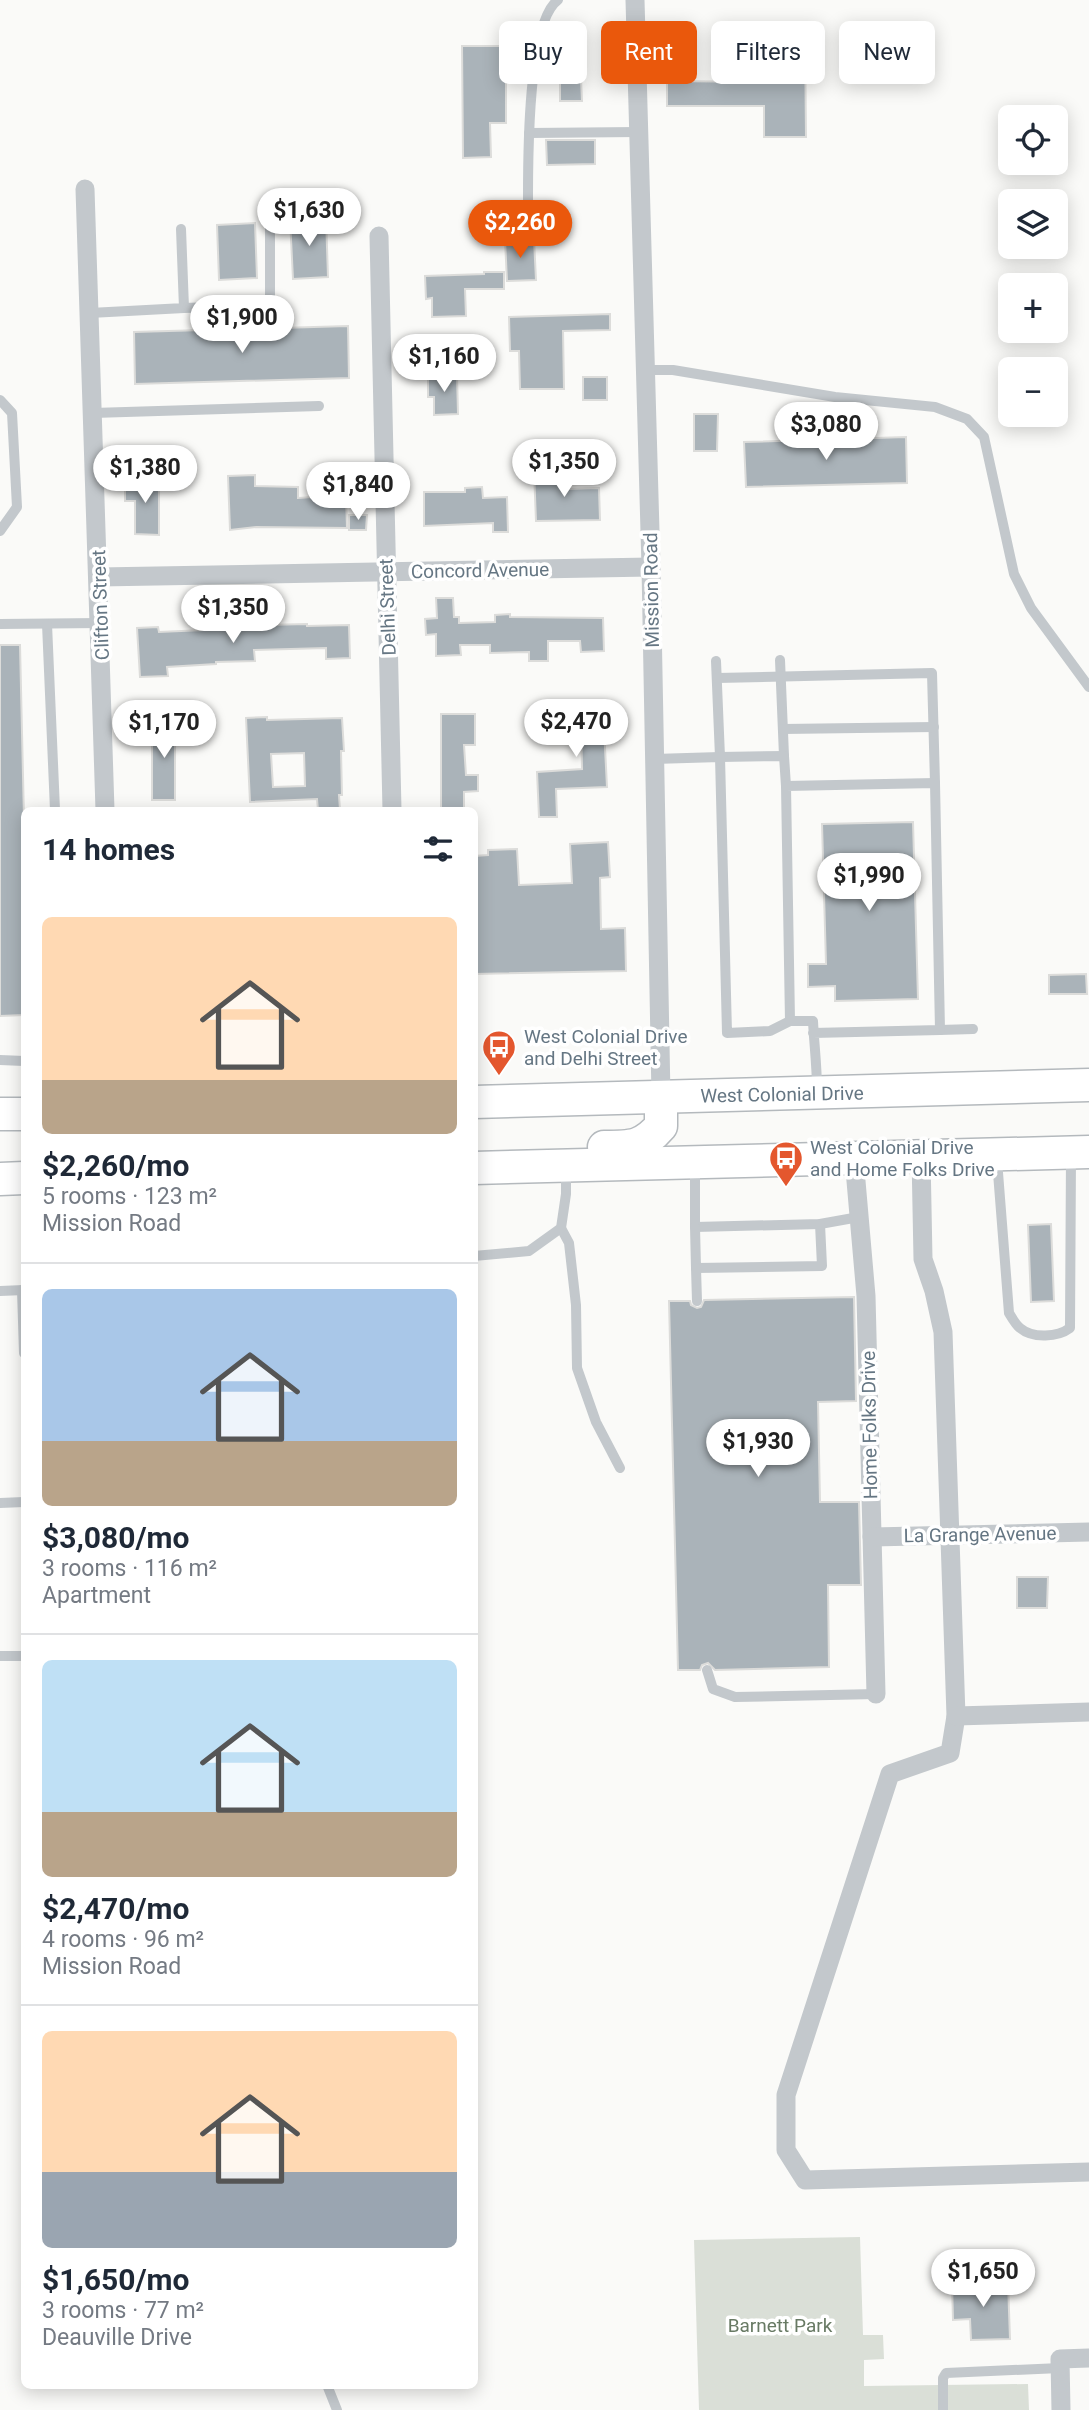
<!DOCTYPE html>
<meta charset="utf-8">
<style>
body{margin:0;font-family:Roboto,sans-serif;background:#f6f6f7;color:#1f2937;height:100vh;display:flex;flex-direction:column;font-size:26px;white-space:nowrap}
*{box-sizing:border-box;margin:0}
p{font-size:23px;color:#747a83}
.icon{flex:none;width:38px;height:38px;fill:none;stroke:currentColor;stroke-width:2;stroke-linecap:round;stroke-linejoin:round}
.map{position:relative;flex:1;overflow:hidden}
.details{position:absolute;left:21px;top:807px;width:457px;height:1582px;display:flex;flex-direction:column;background:#fff;border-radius:10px;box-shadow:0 4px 18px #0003}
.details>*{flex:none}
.guide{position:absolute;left:499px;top:21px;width:485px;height:63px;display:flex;gap:14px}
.controls{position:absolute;left:998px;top:105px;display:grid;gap:14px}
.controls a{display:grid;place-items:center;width:70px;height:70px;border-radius:10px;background:#fff;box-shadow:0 4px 18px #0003;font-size:35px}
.price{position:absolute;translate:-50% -60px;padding:0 16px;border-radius:24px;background:#fff;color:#222;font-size:23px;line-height:46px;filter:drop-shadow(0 2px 4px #0008)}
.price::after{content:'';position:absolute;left:50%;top:42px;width:21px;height:16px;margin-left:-10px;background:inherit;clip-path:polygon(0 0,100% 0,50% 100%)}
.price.current{background:#ea580c;color:#fff}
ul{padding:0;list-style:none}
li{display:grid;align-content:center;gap:14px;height:371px;padding:0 21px}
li+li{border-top:2px solid #e0e1e3}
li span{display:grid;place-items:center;height:217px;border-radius:10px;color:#555}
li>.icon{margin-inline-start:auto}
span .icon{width:126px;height:126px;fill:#fffc;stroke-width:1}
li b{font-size:30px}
h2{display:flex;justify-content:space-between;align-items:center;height:84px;padding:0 21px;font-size:30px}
.pill{padding:0 24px;border-radius:10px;background:#fff;box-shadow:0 4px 18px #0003;font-size:24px;line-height:63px}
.pill.current{background:#ea580c;color:#fff}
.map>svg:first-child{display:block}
.green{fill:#dadfd7}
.building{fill:#aab3b9;stroke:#dcdcda;stroke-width:2;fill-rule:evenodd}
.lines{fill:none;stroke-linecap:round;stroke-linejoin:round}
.trunk-casing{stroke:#b4b9bd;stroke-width:35}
.service{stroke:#c3c8cc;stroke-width:10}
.minor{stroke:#c3c8cc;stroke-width:19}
.trunk{stroke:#fff;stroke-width:32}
.labels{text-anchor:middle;stroke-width:7;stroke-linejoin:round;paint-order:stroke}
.street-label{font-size:19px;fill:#657683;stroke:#fff}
.poi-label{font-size:19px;fill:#657683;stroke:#fff;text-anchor:start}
.park-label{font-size:19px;fill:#687a64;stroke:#fff}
</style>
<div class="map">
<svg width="1089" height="2410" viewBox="0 0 1089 2410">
<rect width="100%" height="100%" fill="#fafaf8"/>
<!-- green -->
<path class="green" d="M860,2237L863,2335H883L884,2359L864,2360V2386L1028,2384L1029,2410H699L694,2240Z"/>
<!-- building -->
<g class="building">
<path d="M763,33H805L806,137H764V106H667V81L764,82Z"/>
<path d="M462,46H506V123H490L491,157L463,158Z"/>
<path d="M560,78H581L582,101H560Z"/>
<path d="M546,140H595V164L547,165Z"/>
<path d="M326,217L328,277L293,279L290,219Z"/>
<path d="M255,223L257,278L219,280L217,225Z"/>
<path d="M534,239L536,280L507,281L505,240Z"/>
<path d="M484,272H504V289H465L466,316L432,317V298L426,299L425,276L484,274Z"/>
<path d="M610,314V330L563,331L564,389H520L519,351H510L509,317Z"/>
<path d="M348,326L349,378L135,384L134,332Z"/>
<path d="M457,374L458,414L434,415V397H428V375Z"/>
<rect x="583" y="377" width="24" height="23"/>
<path d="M694,414H718L717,451H694Z"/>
<path d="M906,437L907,483L746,487L744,442Z"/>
<path d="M564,469L565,489L599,488L600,520L536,521L534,471Z"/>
<path d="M255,475V486L298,487V498L346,495L347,528L256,527L230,530L228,476Z"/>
<path d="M125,481H159V535L135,534V501H125Z"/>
<path d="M482,487L483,498L507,497L508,532H493V523L424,526V492H465V488Z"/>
<path d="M349,515H367L366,530H349Z"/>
<path d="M436,598H453L454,617H459V623L495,622V615L510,614V617L603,618L604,651L581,652L580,641H548V661H529V652L490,653V645H460L461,655L436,656V634L426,635L425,619L437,618Z"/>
<path d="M307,624V626L349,625L350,658L326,659V648L254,650L255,661L216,662V664L167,667L168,676L140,677L137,628L158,627L159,632L226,629V626Z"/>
<path d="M0,645H20L24,819V1015L0,1016Z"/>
<path d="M578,704V709L603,708L607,787L556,789L557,817H539L537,772L582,769L581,725L558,726V705Z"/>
<path d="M441,714H475V745H464L466,775H478V791L464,792V810H441Z"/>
<path d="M267,717V720L342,718L344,751H341L342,795H339L340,810H318L317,799L250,802L246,718ZM304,753L305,786L273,787L271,754Z"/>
<path d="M175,720V800H152V721Z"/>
<path d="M913,822L918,999L835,1001V986L808,987V964H826L822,824Z"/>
<path d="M608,842L610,877L600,878L601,929L625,928L626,971L474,974V856L488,855V850L517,849L519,885L572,883L570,844Z"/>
<path d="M1086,974L1087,994H1049V975Z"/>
<path d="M1051,1224L1054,1301L1031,1302L1028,1225Z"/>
<path d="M854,1297L856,1401L818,1402L820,1502H859L861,1585H828L829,1667L715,1670L708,1663L702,1665L700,1670H678L669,1301H690L691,1305L697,1308L701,1307L704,1300Z"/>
<path d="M1017,1577H1048L1047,1608H1017Z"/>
<path d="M1008,2282L1010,2339L971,2340L970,2319L953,2320L952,2283Z"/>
</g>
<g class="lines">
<!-- trunk casing -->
<g class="trunk-casing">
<g id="trunk">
<path d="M474,1102L1089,1085"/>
<path d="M0,1114H24"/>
<path d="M604,1147C632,1147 643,1147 661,1126V1097"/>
<path d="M474,1168L1089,1152"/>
<path d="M0,1179L24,1178"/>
</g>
</g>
<!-- service -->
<g class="service">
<path d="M529,133L638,132"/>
<path d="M528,202C528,163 527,22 558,0"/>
<path d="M184,308L270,305V220"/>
<path d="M90,313L184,308L181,229"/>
<path d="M644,370H673L835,397L935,407L967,419L984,437L1014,574L1031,608L1089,687"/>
<path d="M0,400L12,413L17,507L0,531"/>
<path d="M93,413L319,406"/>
<path d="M0,624L100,623"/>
<path d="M47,624L55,810"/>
<path d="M780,660L784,756"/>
<path d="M716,661L720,757L784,756L786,786"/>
<path d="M717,678L932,673L935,783"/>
<path d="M783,729L934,727"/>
<path d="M654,759L720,757L727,1033L770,1031L790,1021"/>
<path d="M940,1030L973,1029"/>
<path d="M813,1033L940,1030L935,783L786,786L790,1021H813C814,1043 817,1066 817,1089"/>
<path d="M0,1060L24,1061"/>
<path d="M997,1160L1009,1313C1012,1318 1016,1325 1020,1328C1033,1339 1058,1337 1070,1328L1071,1156"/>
<path d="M695,1166V1227L820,1224L859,1217"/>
<path d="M695,1227L696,1268L822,1266L820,1224"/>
<path d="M561,1228L569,1243L576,1305L577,1368L596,1422L620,1468"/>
<path d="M474,1256L529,1251L561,1228L566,1194V1169"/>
<path d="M696,1268L697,1301"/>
<path d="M22,1290L24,1353"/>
<path d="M0,1291L24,1290"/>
<path d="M0,1503L24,1502"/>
<path d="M0,1656H24"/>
<path d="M707,1670L713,1689L735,1697L876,1694"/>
<path d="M327,2385L337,2410"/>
<path d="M943,2410V2378L946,2373L1060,2368"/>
</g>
<!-- minor -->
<g class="minor">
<path d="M635,0L651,567L661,1097"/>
<path d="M85,189L105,810"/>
<path d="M379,236L392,810"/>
<path d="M99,577L651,567"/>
<path d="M921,1156L923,1259L934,1291L943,1332L956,1716L950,1753L890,1774L786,2095V2150L805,2180L1089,2172"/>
<path d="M854,1158L866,1296L876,1694"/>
<path d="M872,1537L1089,1532"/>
<path d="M956,1716L1089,1712"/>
<path d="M1061,2410L1060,2359L1089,2358"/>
</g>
<!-- trunk -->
<use href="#trunk" class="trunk"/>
</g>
<!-- icons -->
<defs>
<g id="bus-pin" transform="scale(1.75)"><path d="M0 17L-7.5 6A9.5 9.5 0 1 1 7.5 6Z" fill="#e4572e" stroke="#fff"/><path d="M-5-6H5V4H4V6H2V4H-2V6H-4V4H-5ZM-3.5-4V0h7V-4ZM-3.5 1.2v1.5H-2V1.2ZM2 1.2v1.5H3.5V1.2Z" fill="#fff"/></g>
</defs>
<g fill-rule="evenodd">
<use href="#bus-pin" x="499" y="1047"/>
<use href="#bus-pin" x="786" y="1158"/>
</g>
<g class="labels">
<!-- street labels -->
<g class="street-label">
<text transform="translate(480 570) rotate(-1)" y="7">Concord Avenue</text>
<text transform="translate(651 590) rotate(-91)" y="7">Mission Road</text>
<text transform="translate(100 605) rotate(-92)" y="7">Clifton Street</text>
<text transform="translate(387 607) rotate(-92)" y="7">Delhi Street</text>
<text transform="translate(782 1094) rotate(-1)" y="7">West Colonial Drive</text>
<text transform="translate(869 1425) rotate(-91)" y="7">Home Folks Drive</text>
<text transform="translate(980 1534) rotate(-1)" y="7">La Grange Avenue</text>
</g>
<!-- poi labels -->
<g class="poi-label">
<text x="524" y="1043">West Colonial Drive<tspan x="524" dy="22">and Delhi Street</tspan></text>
<text x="810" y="1154">West Colonial Drive<tspan x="810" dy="22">and Home Folks Drive</tspan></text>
</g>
<!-- park labels -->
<g class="park-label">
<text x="780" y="2332">Barnett Park</text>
</g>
</g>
</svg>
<div class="controls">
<a><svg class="icon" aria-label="locate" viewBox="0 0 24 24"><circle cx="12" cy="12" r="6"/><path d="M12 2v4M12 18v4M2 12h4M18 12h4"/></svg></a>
<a><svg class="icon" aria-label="layers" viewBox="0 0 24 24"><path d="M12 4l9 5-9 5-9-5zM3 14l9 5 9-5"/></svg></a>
<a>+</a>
<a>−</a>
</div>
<b class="price" style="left:309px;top:248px">$1,630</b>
<b class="price current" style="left:520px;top:260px">$2,260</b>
<b class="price" style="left:242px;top:355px">$1,900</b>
<b class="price" style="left:444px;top:394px">$1,160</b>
<b class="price" style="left:826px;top:462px">$3,080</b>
<b class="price" style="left:564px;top:499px">$1,350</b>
<b class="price" style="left:145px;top:505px">$1,380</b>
<b class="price" style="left:358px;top:522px">$1,840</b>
<b class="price" style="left:233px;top:645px">$1,350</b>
<b class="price" style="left:576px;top:759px">$2,470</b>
<b class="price" style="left:164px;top:760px">$1,170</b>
<b class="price" style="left:869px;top:913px">$1,990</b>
<b class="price" style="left:758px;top:1479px">$1,930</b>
<b class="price" style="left:983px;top:2309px">$1,650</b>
<div class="guide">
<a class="pill">Buy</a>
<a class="pill current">Rent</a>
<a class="pill">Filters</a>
<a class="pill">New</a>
</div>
<section class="details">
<h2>14 homes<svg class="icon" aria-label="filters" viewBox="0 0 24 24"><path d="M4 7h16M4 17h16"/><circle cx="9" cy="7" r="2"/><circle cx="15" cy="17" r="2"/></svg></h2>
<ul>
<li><span style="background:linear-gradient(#ffd9b3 75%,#b9a48a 0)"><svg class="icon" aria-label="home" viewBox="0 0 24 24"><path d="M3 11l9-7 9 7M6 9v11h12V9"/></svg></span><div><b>$2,260/mo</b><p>5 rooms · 123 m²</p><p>Mission Road</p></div></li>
<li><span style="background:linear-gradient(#a9c7e8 70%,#b9a48a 0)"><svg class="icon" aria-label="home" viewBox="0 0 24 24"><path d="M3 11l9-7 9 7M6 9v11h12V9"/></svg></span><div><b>$3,080/mo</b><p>3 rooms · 116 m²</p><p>Apartment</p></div></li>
<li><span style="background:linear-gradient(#bfe0f5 70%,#b9a48a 0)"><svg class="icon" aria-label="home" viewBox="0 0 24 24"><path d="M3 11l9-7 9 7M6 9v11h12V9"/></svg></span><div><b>$2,470/mo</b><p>4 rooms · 96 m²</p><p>Mission Road</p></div></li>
<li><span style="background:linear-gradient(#ffd9b3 65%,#9aa5b1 0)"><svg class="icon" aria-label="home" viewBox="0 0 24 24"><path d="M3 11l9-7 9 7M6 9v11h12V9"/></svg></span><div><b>$1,650/mo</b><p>3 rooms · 77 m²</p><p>Deauville Drive</p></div></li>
</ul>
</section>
</div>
